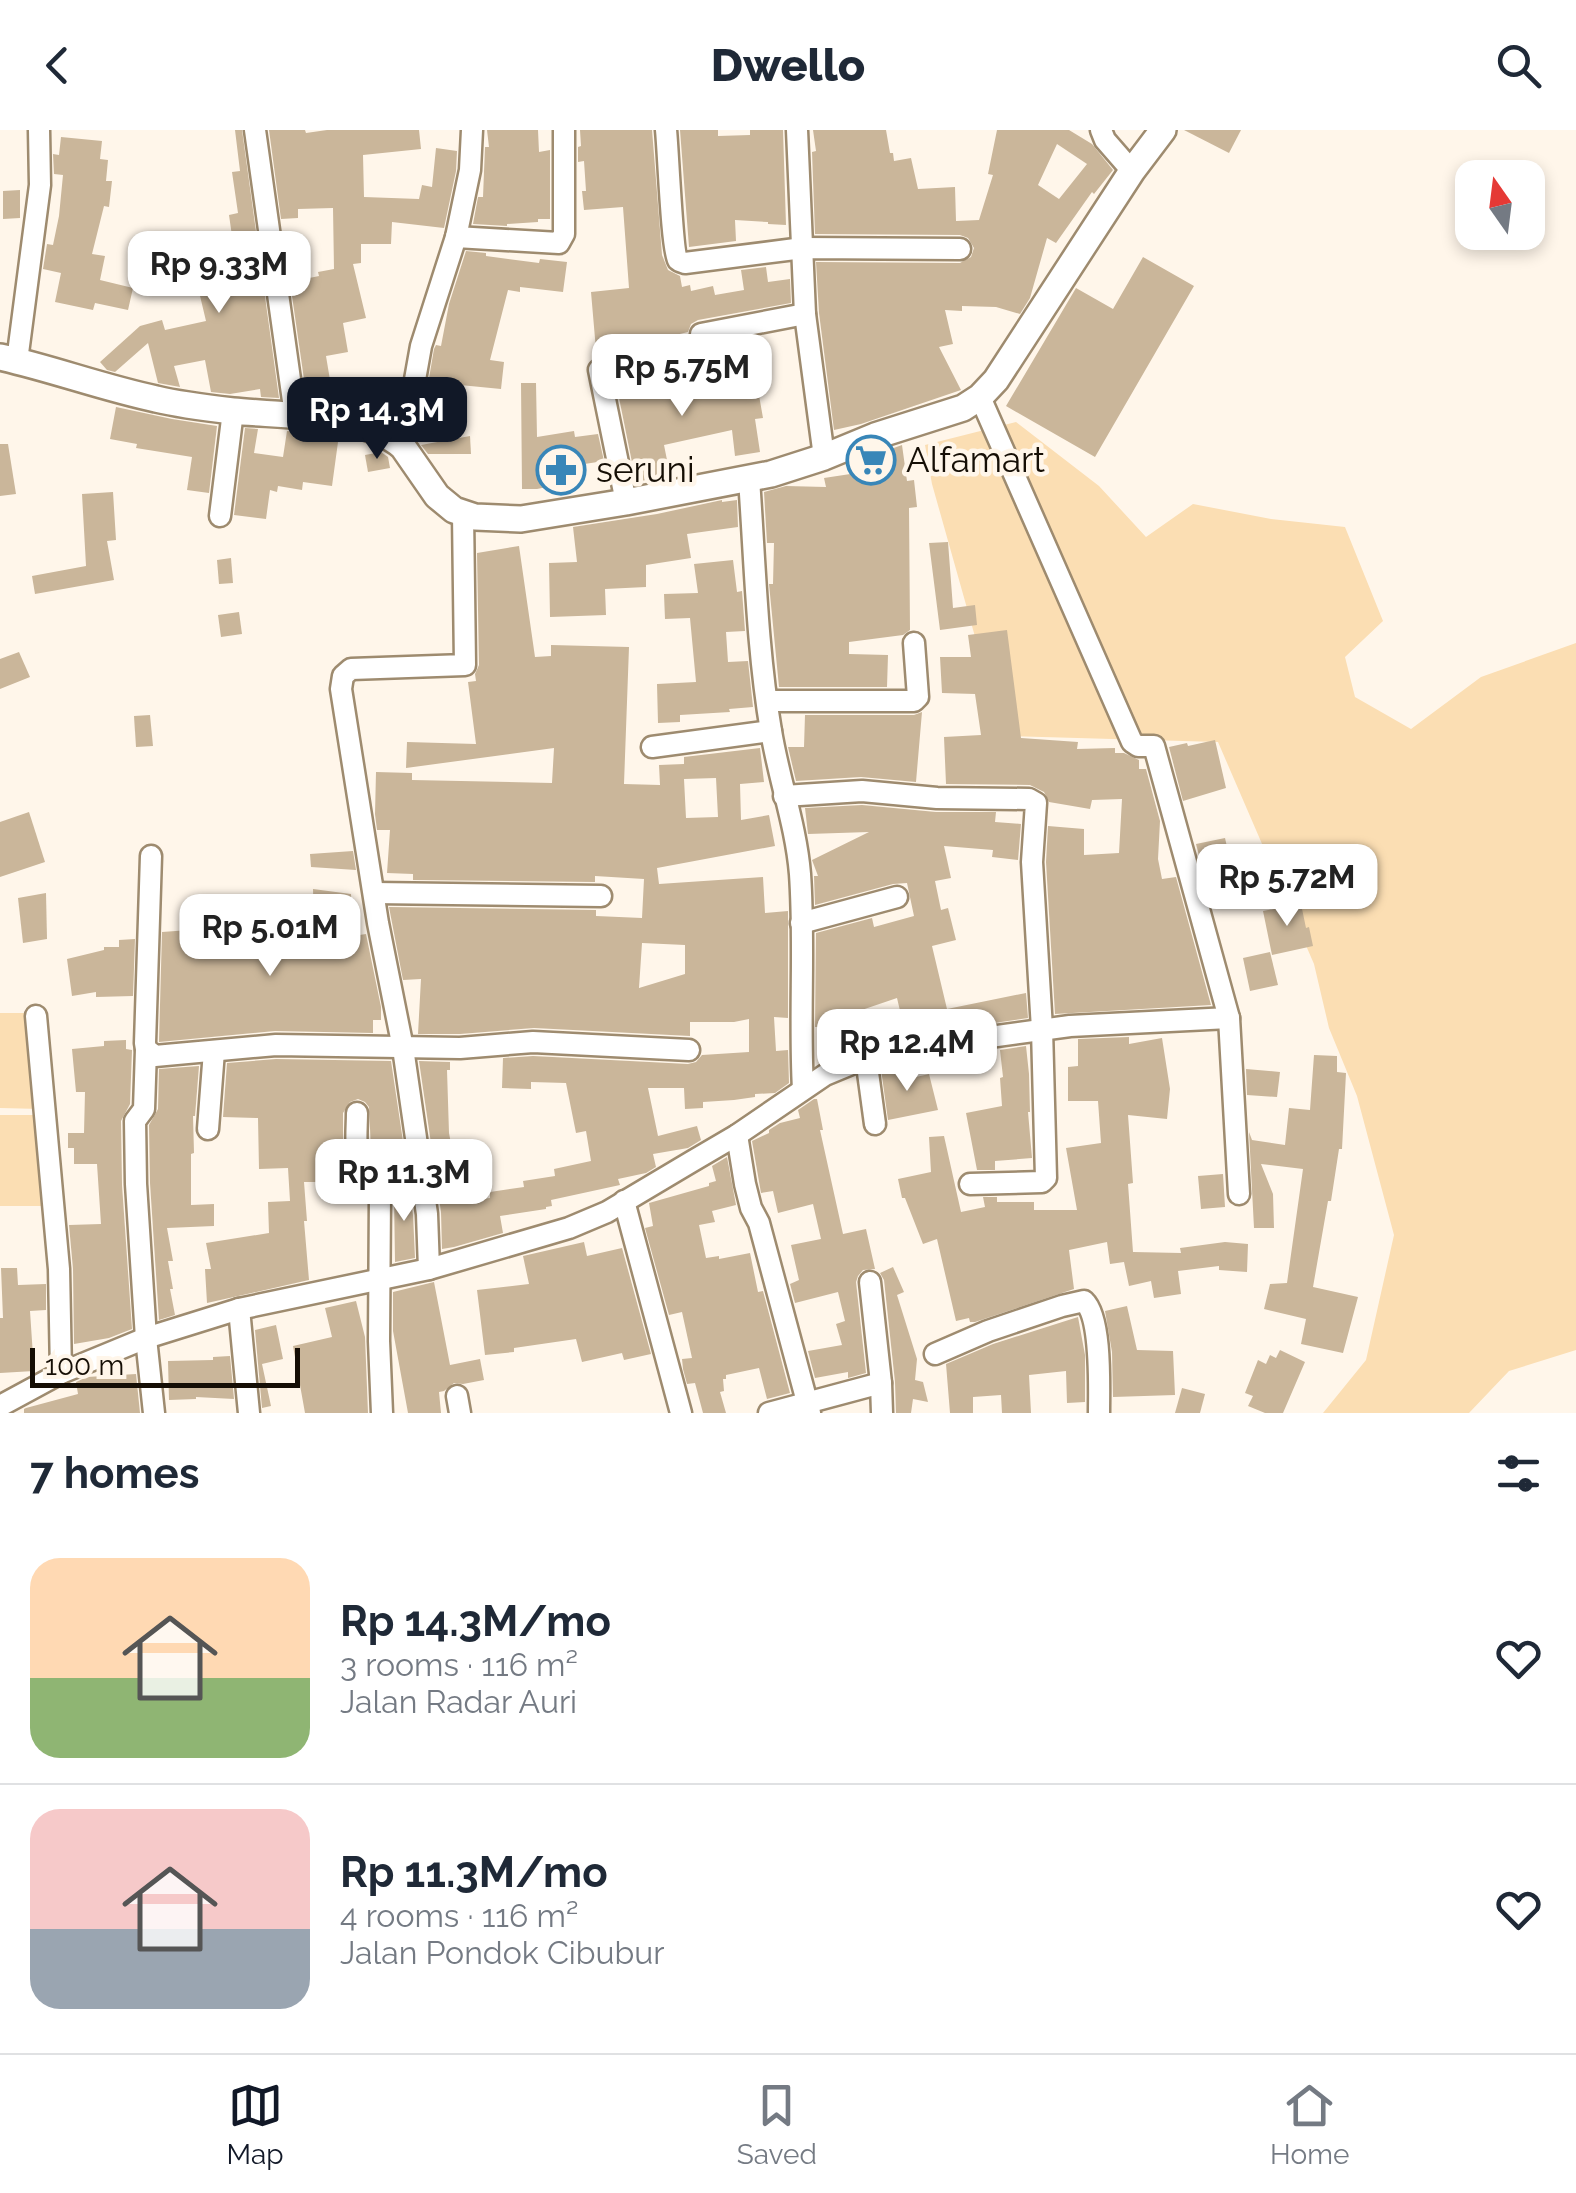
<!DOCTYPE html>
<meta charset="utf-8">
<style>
body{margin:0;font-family:Raleway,sans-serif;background:#f2f2f3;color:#1f2937;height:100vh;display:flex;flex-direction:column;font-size:38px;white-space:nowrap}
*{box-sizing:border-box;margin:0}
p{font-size:32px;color:#747a83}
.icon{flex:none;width:55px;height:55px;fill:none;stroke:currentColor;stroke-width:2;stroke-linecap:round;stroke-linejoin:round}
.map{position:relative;height:1283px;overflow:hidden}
.drawer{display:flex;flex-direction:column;background:#fff;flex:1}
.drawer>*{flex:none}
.needle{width:65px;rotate:346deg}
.tools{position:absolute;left:1455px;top:30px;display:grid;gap:20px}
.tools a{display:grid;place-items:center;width:90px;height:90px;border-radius:20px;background:#fff;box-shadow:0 5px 15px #0003;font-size:50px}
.scale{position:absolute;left:30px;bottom:25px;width:270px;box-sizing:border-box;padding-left:10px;border:5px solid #150e05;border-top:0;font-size:28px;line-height:35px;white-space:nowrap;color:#150e05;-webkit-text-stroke:8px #fff6ea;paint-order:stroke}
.price{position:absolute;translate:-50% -85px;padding:0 22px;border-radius:20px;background:#fff;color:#222;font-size:32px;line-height:65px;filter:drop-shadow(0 2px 5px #0008)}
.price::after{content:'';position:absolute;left:50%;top:60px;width:30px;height:22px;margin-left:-15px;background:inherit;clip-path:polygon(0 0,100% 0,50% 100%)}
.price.on{background:#111827;color:#fff}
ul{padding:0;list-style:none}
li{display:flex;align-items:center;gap:30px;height:250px;padding:0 30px}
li+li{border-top:2px solid #e0e1e3}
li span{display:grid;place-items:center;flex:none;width:280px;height:200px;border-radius:30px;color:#555}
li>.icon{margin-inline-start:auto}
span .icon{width:120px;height:120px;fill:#fffc;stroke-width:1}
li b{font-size:42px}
h2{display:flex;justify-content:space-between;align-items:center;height:120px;padding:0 30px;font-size:42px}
header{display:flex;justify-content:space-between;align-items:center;height:130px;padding:0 30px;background:#fff;font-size:45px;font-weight:800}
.tabs{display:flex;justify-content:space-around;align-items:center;height:140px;border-top:2px solid #e0e1e3;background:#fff;font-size:28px;color:#747a83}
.tabs a{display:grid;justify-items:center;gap:5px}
.tabs .on{color:#111827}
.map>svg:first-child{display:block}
.green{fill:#fbdeb3}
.building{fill:#cab69a;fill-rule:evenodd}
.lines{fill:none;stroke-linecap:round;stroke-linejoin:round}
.minor-casing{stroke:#9e8b6f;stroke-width:25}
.major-casing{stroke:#9e8b6f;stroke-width:30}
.minor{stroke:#fff;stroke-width:20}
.major{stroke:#fff;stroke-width:25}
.labels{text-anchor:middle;stroke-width:9;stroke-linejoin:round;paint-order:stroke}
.poi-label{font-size:35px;fill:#150e05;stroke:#fff6ea;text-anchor:start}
</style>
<header><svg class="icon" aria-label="back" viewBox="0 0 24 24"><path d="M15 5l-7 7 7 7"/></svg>Dwello<svg class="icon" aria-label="search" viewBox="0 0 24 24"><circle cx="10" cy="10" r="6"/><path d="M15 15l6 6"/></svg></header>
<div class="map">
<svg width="1576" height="1283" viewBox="0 0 1576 1283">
<rect width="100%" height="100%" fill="#fff6ea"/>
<!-- green -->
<g class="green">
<path d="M1016,292L1099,356L1146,407L1193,374L1271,389L1345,397L1383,491L1345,527L1355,567L1411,599L1481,547L1576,513V1220L1509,1241L1469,1283H1323L1366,1230L1394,1105L1357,966L1329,898L1314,834L1218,612L1003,606L932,354L925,315Z"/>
<path d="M0,883H41V979L0,978Z"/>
<path d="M0,985H40L41,1076H0Z"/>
</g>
<!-- building -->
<g class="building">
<path d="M235,0H242L279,268L261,267L260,259L230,264L211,262L205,230L174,236L180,257L158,253L148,213L115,242L107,240L100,232L140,196L162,190L165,200L206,191L196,149L234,120L229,85L238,83L232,42L240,41Z"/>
<path d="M269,0H305L306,3L327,0H419L421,19L363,25L364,67L419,69L422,55L432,57L436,18L457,21L456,41L444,98L392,92L391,114H361V133L353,134L366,188L343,193L348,222L326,226L334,274L307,270L290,152L319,146L318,142L334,139L333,78L298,79V88L281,89Z"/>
<path d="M487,0H538L539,22L550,20V89H538V92L507,94V96L473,94L478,67H483L485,17H489Z"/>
<path d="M580,0H652L662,125L668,140L680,146L682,157L690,155L691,161L713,156L715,165L744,160L741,140L766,137L768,152L790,149L791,173L698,190L691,194L688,202L606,222V220H596L591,162L629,158L623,77L584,80L582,61H586L584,31L578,32V17L581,16Z"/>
<path d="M680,0H718V6L750,5V0H783L786,95L768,94V92L735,90L736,111L689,117Z"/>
<path d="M813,0H886L890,23H893L894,31L911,28L918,59L955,57L956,91L979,90L993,45L988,44L997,0H1069L1092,14L1113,40L1094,64L1092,62L1056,113L1047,108L1030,168L1020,184L996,177L962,176V181L945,180L953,214L939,217L961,260L861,294L834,300L819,183L816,132L960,133L971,127L974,118L968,108L960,105L815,104L812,22L816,21ZM1057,14L1087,34L1059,69L1038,55Z"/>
<path d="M1184,0H1241L1229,23Z"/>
<path d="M61,7L102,11L100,29L108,30L106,51H112L109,77L104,76L92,124L105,126L100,150L133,158L128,180L95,173L93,180L55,172L61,143L43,139L47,114L53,115L59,86L63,45L54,44L53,24L59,25Z"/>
<path d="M20,60V88L3,89V61Z"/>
<path d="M466,121L486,123V126L539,133L540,129L567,132L563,162L520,157V162L508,160L490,230L504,232L501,259L460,255L452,307L432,302V297L421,295L434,219L436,215L441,216L449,174Z"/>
<path d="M1143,127L1194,156L1095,327L1006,276L1076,158L1113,179Z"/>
<path d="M662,239L668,265L701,258L703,268L732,263L731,258L757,254L763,288L755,289L760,322L735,326L732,300L664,315L670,345L636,352L615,248Z"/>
<path d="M521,253H536L537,307L574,301L575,307L598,304L604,331L578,335L581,350L537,359H522Z"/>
<path d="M362,262L395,269L391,290L358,279Z"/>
<path d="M116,277L172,289L217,296L209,363L187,360L192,327L136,318L137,314L110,309Z"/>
<path d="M245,298L258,299L254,323L283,327L287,301L310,303L309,308L338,312L332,356L303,352L302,360L278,356L277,362L270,360L266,389L234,385Z"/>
<path d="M470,306L471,324H428L421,315Z"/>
<path d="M0,314H8L16,364L0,366Z"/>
<path d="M902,315L907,351L914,350L917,377L909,378L910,500L903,505L849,512V524L888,525L887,557H779L769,454H773L774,413H767L764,362L786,356L826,357L824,348L857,343L855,332Z"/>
<path d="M381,322L388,327L390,338L368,342L365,325Z"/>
<path d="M113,362L116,410L107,411L114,450L35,464L32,446L86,436L82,364Z"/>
<path d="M722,370V372L737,370L738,397L687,404L691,428L646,435V457L605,459L606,485L550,487L549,433L577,432L573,397L657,384Z"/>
<path d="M948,412L953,478L975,475L977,495L940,500L929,413Z"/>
<path d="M519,416L535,527L551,526V515L629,517L624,654L660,655L659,635L684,634V627L760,618L764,652L740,654L741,690L769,685L775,716L657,738L659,754L763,747L765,783L788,781V888L774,887L776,921L788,920L789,953L775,963L755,964V967L734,970L703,972V978L685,979L684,958H648L658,1006L697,996L701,1010L688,1018L653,1024L656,1037L646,1043L618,1049L620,1055L551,1070L552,1076L546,1077V1079L500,1086L503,1103L454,1117L442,1119L441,1082L419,931L450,932V940H447L449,1003L456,1040H451L456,1072L490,1068V1062L524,1057L523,1051L555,1046L554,1039L591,1031L586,1001L576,1003L566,953L531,952V959L502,958L503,928L533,926L688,934L696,932L702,925L749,922V889L734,892H690V906L534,898L460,904H418L421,849L403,850L389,777L596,780V786L642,788L644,749L595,746V752L413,750V744L387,743L390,700H377L375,684L376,642L412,643V650L552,653L554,618L406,638L407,612L476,614L468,552L476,551L475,544L479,535L477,423ZM716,648L718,687L686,688L684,649ZM642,813L685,815V844L639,858Z"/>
<path d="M231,428L233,453L219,454L217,430Z"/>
<path d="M733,430L737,462L742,461L745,501L726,502L728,532L748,531L753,577L729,579L730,582L680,585V592L658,593L657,554L696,552L690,488L665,489L664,464L698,463L694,434Z"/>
<path d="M239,482L242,504L221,507L218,485Z"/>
<path d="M1007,500L1021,608L1078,612L1077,619L1115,618V623H1124L1139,630V639H1146L1160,691L1158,729L1162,749L1176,747L1211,875L1055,884L1046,732L1048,696L1084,699V725L1119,723L1122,669L1092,670L1090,679L1049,672L1044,662L1030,655L946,654L944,607L981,605L975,564L942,563L940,527H971L968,505Z"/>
<path d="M19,522L30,547L0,559V529Z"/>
<path d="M922,582L916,652L861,647L796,651L788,617H804L805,585H914Z"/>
<path d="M150,585L153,616L136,617L134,586Z"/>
<path d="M1215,610L1226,658L1183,671L1169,617L1187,613L1188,616Z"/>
<path d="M862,675L936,682H996L995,692L1021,694L1018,730L992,727L993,720L944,716L951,748L935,751L941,780L948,778L956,810L932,816L947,879L1026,863L1028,888L906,906L897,868L847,885L848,895L815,897L816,803L872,788L874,797L914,786L907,753L893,754L815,775L814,746H818L812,730L869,702L808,704L805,678Z"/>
<path d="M29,682L45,732L0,747V692Z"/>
<path d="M1225,708L1231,734L1203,741L1196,714Z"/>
<path d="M353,721L356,740L311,737L310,724Z"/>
<path d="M313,759L351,764L353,806L366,804L381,877V890H373V903L275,901L159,912L162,802L217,798V801L314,799Z"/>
<path d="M46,763L47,809L23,813L18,768Z"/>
<path d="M1301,774L1306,798L1309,797L1313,816L1272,825L1263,781Z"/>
<path d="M135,809L133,866L96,867V862L72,866L67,829L104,820V817H119V810Z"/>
<path d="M1270,822L1278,855L1250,861L1243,828Z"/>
<path d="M1129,907V914L1162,908L1170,959L1167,989L1128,985L1133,1053L1128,1054L1133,1122L1181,1123L1180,1118L1225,1112L1248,1114L1247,1142L1219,1140V1136L1178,1141L1181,1164L1154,1168L1151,1151L1129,1156L1124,1132L1110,1134L1107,1112L1069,1120L1074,1159L975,1192H970L969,1188L956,1191L937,1109L923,1114L905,1068H902L898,1049L931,1042L929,1007L944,1006L961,1082L985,1077L983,1067H997V1072H1034V1080H1077L1066,1018L1101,1013L1098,971H1068V937L1078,936V909Z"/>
<path d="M126,910V919L132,920L130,974L121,991L122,1055L132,1199L109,1208L74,1214L73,1139L69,1095L101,1094L97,1034H74V1018H68V1003H84L85,962H76L72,919L104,916V911Z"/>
<path d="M1026,916L1029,944L1030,982H1028L1032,1028L995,1031V1040H977L966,983L1002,976L1000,948L1003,947L1000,920Z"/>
<path d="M1314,925L1337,926V942L1346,943L1342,1019H1339L1331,1071H1328L1313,1157L1358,1167L1343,1223L1301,1214L1306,1189L1264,1179L1270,1154L1287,1153L1303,1039L1261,1034L1273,1064L1274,1098H1254L1249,1002L1252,1010L1285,1015L1289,978L1310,980Z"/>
<path d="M276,929L391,931L404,1018L386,1019V1038H378L371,1020L369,977L365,972L358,969L350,972L343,983V1015L347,1039L346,1052H304L307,1091H304L309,1150L207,1173L205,1139H211L206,1113L269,1103L268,1072L290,1071L288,1038L259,1039L258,988L223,987L227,933Z"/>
<path d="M900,935L903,950L929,944L938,980L888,990L881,939Z"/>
<path d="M199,936L195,986H193L194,1023L191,1024V1075L214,1074V1096L167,1098L173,1131H168L173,1159H170L175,1185L159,1190L150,1053L149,995L158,979L159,939Z"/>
<path d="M1246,939L1280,942L1277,967L1247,965Z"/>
<path d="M814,969H817L823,1000H820L843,1104L866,1099L875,1139L863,1140L858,1146L856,1152L866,1243L848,1248V1242L815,1248L808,1221L842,1215L836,1194L845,1191L838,1162L795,1173L790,1154L799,1150L791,1115L821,1109L813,1074L778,1083L773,1061L761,1063L752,1011L769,1003V1000L780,993L800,988L798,980Z"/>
<path d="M727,1027L736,1075L712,1081L715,1092L699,1095L706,1128L719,1126V1129L750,1123L758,1162L763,1161L790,1263L767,1269L759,1238L726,1245V1249H723L724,1261L720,1262L726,1283H703L695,1253L687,1254L683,1239L682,1229L692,1228L682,1182L669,1185L645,1098L653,1096L649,1073L709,1056V1053L716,1051L712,1036Z"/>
<path d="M1223,1044L1225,1077L1201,1079L1198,1046Z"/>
<path d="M409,1054L413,1085L415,1128L395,1132L394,1065L391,1056Z"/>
<path d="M584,1112L587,1126L622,1118L651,1224L624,1230L622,1223L582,1232L576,1209L514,1218V1222L485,1225L477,1160L529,1154L523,1126Z"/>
<path d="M893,1137L904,1162L897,1165L917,1229L915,1250L923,1252L928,1272L913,1269L911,1283H896L895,1252L884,1150L880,1143Z"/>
<path d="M1,1138H17L18,1155L46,1154V1180L30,1181L34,1241L0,1243V1188H3Z"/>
<path d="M434,1152L450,1235L480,1229L484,1250L463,1254L454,1253L444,1261L439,1262L441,1283H408L393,1201V1162Z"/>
<path d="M356,1171L365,1207L368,1283H305L293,1216L332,1207L325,1178Z"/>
<path d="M1127,1176L1137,1220L1173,1221L1175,1265L1113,1267L1112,1222L1105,1181Z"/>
<path d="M1078,1187L1085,1225V1272L1067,1273L1066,1241L1029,1245L1031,1283H1002L1001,1265L973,1267V1283H950L946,1234L993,1214Z"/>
<path d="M276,1195L283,1229L262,1234L271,1276L262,1278L255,1200Z"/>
<path d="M1280,1220L1305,1232L1283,1283H1265L1248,1276L1253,1266L1245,1263L1258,1230L1266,1234L1270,1225L1276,1228Z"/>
<path d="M230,1226L234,1269L196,1267V1269L169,1270L168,1231L213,1230V1227Z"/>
<path d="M136,1244L140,1283H24V1279L26,1278L78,1264L76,1252L87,1247Z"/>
<path d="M1182,1258L1205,1264L1200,1283H1175Z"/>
</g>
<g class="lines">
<!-- minor casing -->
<g class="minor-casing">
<g id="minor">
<path d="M255,0L295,285"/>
<path d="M666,0C668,18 672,122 678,130C680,132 683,132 685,133L803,118L960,119"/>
<path d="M797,0L805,184L824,327"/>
<path d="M1101,0L1105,10L1132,41"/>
<path d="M456,107L559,113L564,104V0"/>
<path d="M701,204L805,184"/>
<path d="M17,231L40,55L39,0"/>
<path d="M980,267L1132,612L1138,616H1154L1229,888L1239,1064"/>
<path d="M403,317L421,216L456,107L470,40L472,0"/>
<path d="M749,349C755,433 757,518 771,601C779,650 796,695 800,744C805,815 799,887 803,959"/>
<path d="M626,372L599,240L604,236L663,224"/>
<path d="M220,386L233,281"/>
<path d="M767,571H914L918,567L914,513"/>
<path d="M652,617L771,601"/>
<path d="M784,666L862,661L937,668L1029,669L1036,673L1032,732L1042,899L1046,1048L1042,1052L970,1054"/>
<path d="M151,726L145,913L146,919L155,926L276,915L460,918L533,912L689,920"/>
<path d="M374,763L601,766"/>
<path d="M801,793L897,767"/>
<path d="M36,886L59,1139L61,1243"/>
<path d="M146,919L144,979L135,991L136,1054L146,1208L154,1283"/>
<path d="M866,928L875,994"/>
<path d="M357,983C357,1002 353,1027 365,1044C371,1052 376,1055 380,1065L379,1211L382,1283"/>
<path d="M208,999L214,921"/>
<path d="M737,1005L745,1054L751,1078L759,1093L810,1283"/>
<path d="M624,1071L681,1283"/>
<path d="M429,1139L427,1084L403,918L378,793L341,559L343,546L351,539L465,535L463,384"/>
<path d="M870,1152L881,1253"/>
<path d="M239,1179L249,1283"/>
<path d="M935,1224L988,1201L1062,1176L1084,1171C1102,1188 1099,1257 1099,1283"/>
<path d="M457,1266L460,1283"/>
<path d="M0,1276L61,1243L146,1208L239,1179L429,1139L569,1098L607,1082L691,1032L737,1005L825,945L866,928L939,914L1070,896L1229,888"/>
<path d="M769,1283L881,1253L882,1283"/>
</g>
</g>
<!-- major casing -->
<g class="major-casing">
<path id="major" d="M0,227C53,239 104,258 156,269C181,275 207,278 233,281C283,286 364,283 403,317L437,366L454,380L475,387L521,389L626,372L771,344L824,327L875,306L963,278L980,267L996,250L1132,41L1163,0"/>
</g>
<!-- minor -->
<use href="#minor" class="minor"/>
<!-- major -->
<use href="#major" class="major"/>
</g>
<!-- icons -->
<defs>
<g id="supermarket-ring" transform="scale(2.5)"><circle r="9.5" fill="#fff6ea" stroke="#3886b8" stroke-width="1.5"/><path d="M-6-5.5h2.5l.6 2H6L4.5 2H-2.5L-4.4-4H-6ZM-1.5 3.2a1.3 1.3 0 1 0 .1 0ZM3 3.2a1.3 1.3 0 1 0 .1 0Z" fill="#3886b8"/></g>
<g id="pharmacy-ring" transform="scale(2.5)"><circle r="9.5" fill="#fff6ea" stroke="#3886b8" stroke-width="1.5"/><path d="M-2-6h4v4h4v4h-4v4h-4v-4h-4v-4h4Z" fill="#3886b8"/></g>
</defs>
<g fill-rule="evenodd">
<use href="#supermarket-ring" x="871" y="330"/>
<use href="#pharmacy-ring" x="561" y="340"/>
</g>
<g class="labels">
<!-- poi labels -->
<g class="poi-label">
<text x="906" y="342">Alfamart</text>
<text x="596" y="352">seruni</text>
</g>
</g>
</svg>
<div class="tools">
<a><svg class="needle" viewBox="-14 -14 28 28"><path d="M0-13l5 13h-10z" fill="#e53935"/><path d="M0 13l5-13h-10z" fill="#747a83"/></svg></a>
</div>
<div class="scale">100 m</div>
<b class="price" style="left:219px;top:186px">Rp 9.33M</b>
<b class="price" style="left:682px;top:289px">Rp 5.75M</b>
<b class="price on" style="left:377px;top:332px">Rp 14.3M</b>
<b class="price" style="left:1287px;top:799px">Rp 5.72M</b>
<b class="price" style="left:270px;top:849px">Rp 5.01M</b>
<b class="price" style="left:907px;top:964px">Rp 12.4M</b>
<b class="price" style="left:404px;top:1094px">Rp 11.3M</b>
</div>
<section class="drawer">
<h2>7 homes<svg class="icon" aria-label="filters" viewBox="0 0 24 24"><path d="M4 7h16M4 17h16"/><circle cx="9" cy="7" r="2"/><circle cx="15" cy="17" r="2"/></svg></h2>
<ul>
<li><span style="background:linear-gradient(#ffd9b3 60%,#8fb573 0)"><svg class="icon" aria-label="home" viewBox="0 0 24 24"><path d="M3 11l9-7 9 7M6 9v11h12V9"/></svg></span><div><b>Rp 14.3M/mo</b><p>3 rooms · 116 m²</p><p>Jalan Radar Auri</p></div><svg class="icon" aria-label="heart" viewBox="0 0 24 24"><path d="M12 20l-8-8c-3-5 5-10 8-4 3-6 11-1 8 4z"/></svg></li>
<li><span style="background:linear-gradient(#f6c9c9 60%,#9aa5b1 0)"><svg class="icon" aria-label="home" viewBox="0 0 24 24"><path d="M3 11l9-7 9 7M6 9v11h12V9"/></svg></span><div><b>Rp 11.3M/mo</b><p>4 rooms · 116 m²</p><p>Jalan Pondok Cibubur</p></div><svg class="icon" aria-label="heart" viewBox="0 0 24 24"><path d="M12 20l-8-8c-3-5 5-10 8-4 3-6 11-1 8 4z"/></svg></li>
</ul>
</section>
<nav class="tabs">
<a class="on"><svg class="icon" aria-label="map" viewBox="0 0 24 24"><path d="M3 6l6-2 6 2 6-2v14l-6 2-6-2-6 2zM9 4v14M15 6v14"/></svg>Map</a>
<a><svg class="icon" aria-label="saved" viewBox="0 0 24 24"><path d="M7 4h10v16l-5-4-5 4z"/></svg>Saved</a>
<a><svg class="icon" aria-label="home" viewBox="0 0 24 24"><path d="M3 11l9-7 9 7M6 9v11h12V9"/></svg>Home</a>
</nav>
